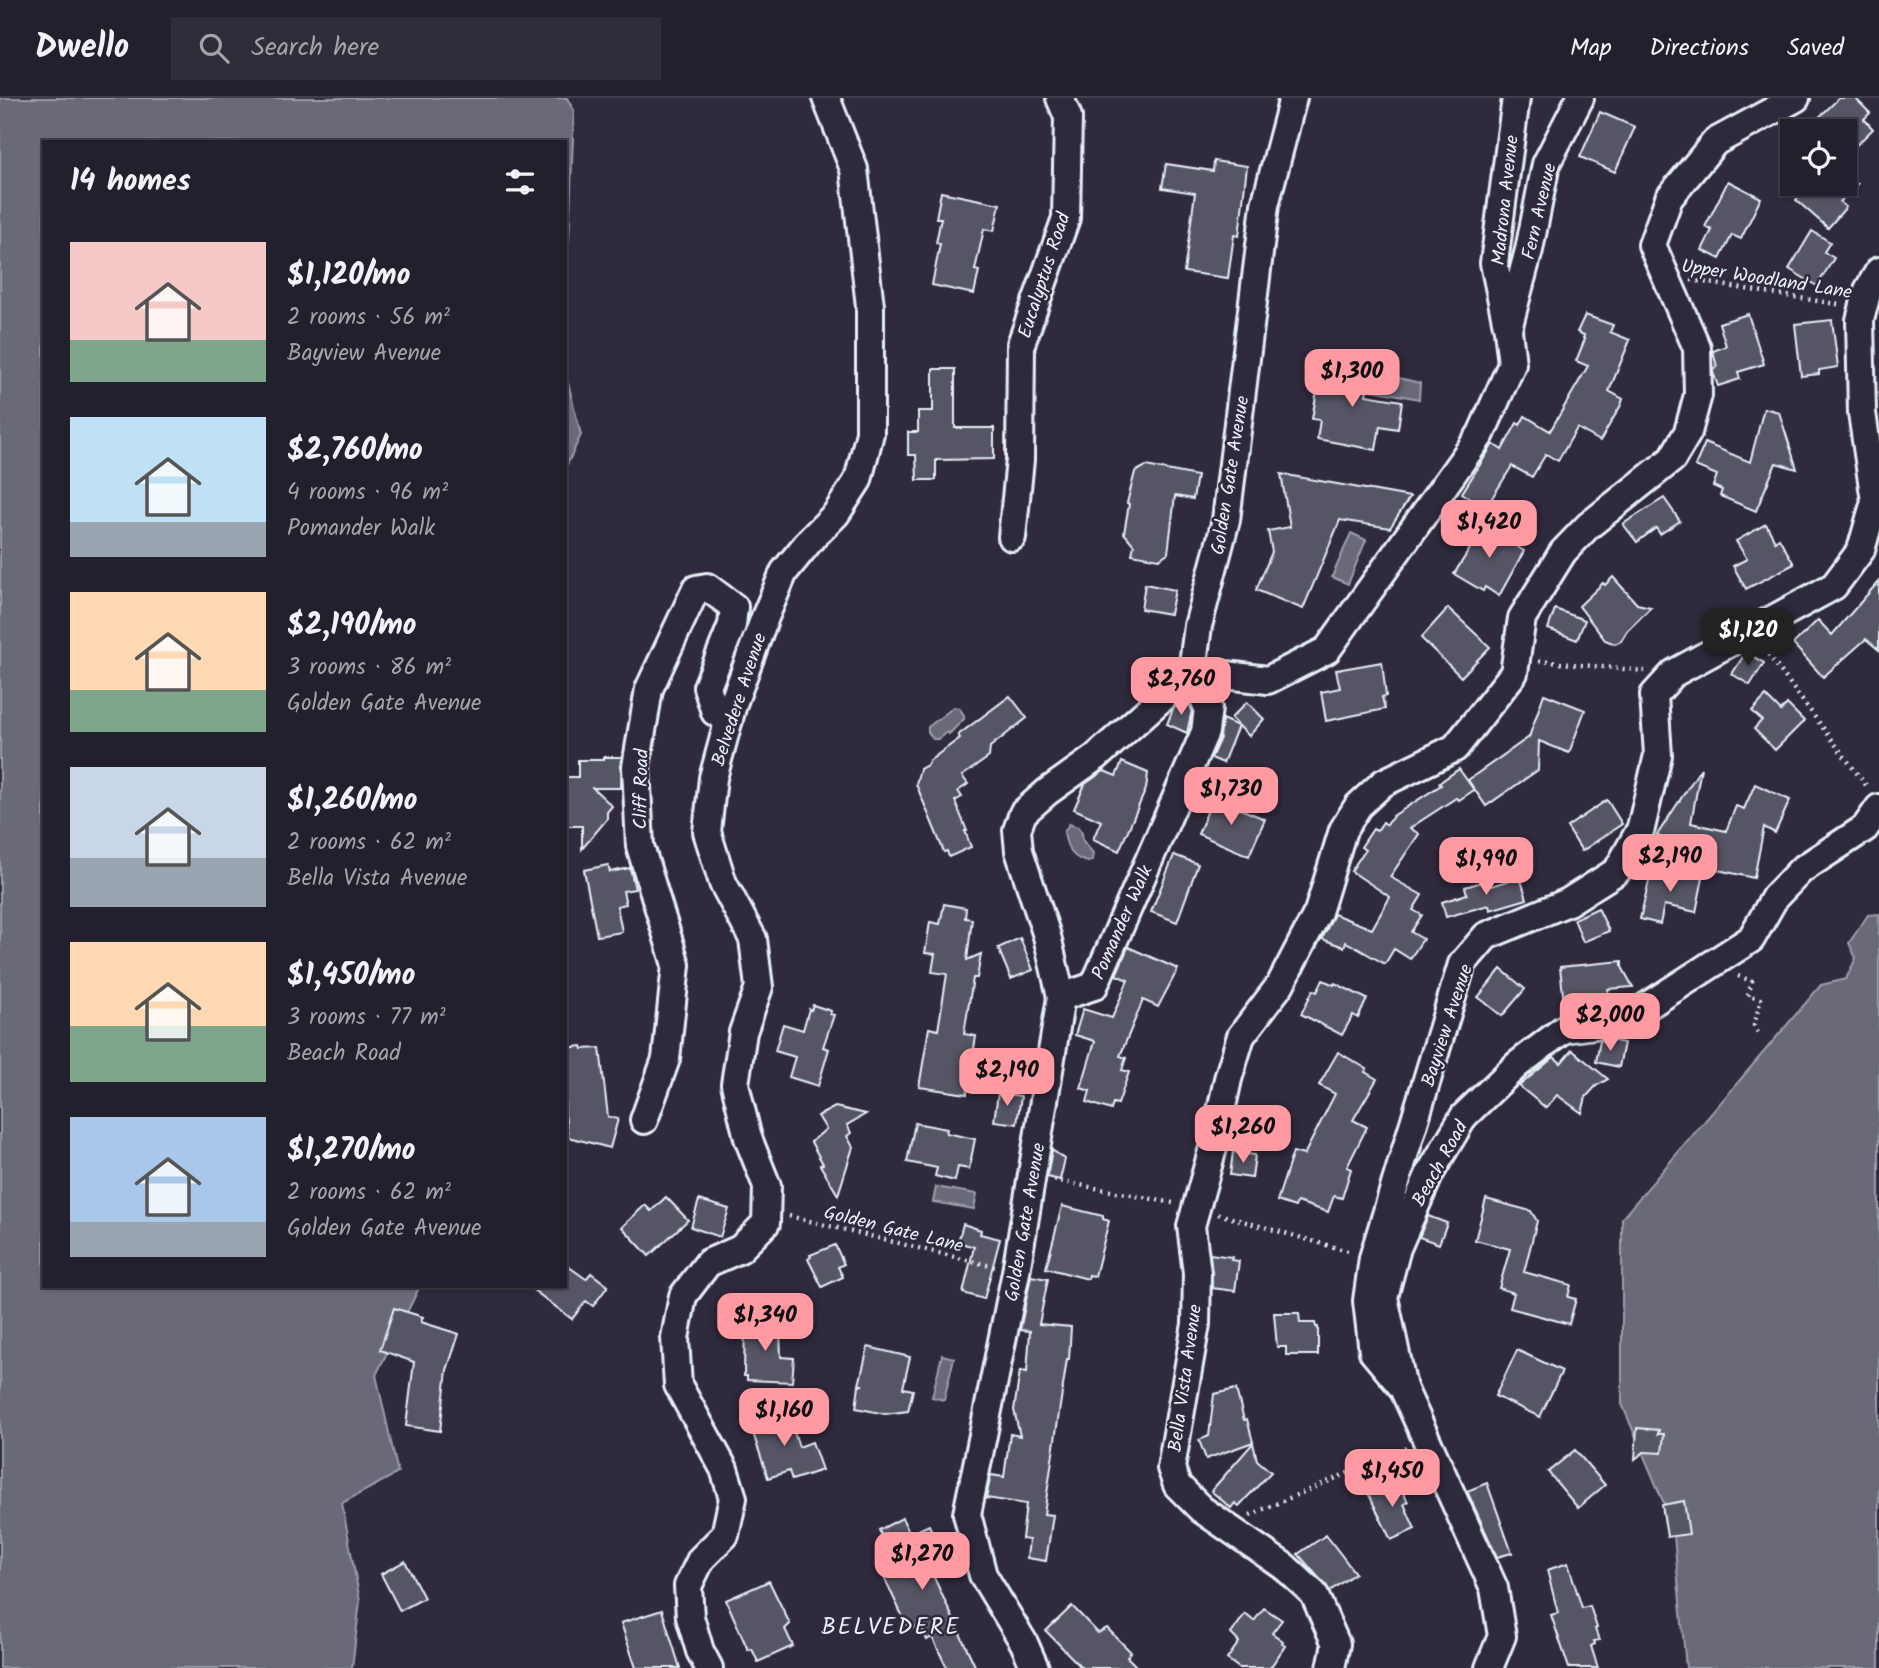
<!DOCTYPE html>
<meta charset="utf-8">
<style>
body{margin:0;font-family:Kalam,sans-serif;background:#2f2d3a;color:#f1f3f6;height:100vh;display:flex;flex-direction:column;font-size:26px;white-space:nowrap}
*{box-sizing:border-box;margin:0}
p{font-size:23px;color:#a3a3aa}
.icon{flex:none;width:38px;height:38px;fill:none;stroke:currentColor;stroke-width:2;stroke-linecap:round;stroke-linejoin:round}
.map{position:relative;flex:1;overflow:hidden}
.sheet{position:absolute;left:42px;top:42px;width:525px;height:1148px;display:flex;flex-direction:column;background:#23202e;border-radius:0px;box-shadow:0 2px 5px #0004,0 0 0 2px #403e4a}
.sheet>*{flex:none}
.tools{position:absolute;left:1780px;top:21px;display:grid;gap:14px}
.tools a{display:grid;place-items:center;width:77px;height:77px;border-radius:0px;background:#23202e;box-shadow:0 2px 5px #0004,0 0 0 2px #403e4a;font-size:35px}
.price{position:absolute;translate:-50% -60px;padding:0 16px;border-radius:14px;background:#ff9aa2;color:#111;font-size:23px;line-height:46px;filter:drop-shadow(0 2px 4px #0008)}
.price::after{content:'';position:absolute;left:50%;top:42px;width:21px;height:16px;margin-left:-10px;background:inherit;clip-path:polygon(0 0,100% 0,50% 100%)}
.price.active{background:#222;color:#fff}
ul{padding:0;list-style:none}
li{display:flex;align-items:center;gap:21px;height:175px;padding:0 28px}
li span{display:grid;place-items:center;flex:none;width:196px;height:140px;border-radius:0px;color:#555}
li>.icon{margin-inline-start:auto}
span .icon{width:84px;height:84px;fill:#fffc;stroke-width:1}
li b{font-size:30px}
h2{display:flex;justify-content:space-between;align-items:center;height:84px;padding:0 28px;font-size:30px}
header{display:flex;align-items:center;gap:42px;box-sizing:border-box;height:98px;padding:0 35px;background:#23202e;border-bottom:2px solid #403e4a}
header strong{font-size:33px}
nav{display:flex;gap:38px;margin-inline-start:auto;font-size:24px}
.search{width:490px;height:63px;background:#2f2d3a;display:flex;align-items:center;gap:18px;box-sizing:border-box;padding:0 24px;border-radius:0px;color:#a3a3aa;font-size:26px}
.map>svg:first-child{display:block}
.water{fill:#696978;stroke:#9c9fab;stroke-width:2}
.building{fill:#575565;stroke:#e8f1f8;stroke-width:2}
.lines{fill:none;stroke-linecap:round;stroke-linejoin:round}
.street-casing{stroke:#e8f1f8;stroke-width:32}
.path{stroke:#e8f1f8;stroke-width:4.5;stroke-dasharray:2 5;stroke-linecap:butt}
.street{stroke:#2f2a3d;stroke-width:26}
.labels{text-anchor:middle;stroke-width:5;stroke-linejoin:round;paint-order:stroke}
.street-label{font-size:19px;fill:#e8f1f8;stroke:#2f2a3d}
.quarter-label{font-size:23px;letter-spacing:2px;fill:#e8f1f8;stroke:#2f2a3d}
</style>
<header>
<strong>Dwello</strong>
<div class="search"><svg class="icon" aria-label="search" viewBox="0 0 24 24"><circle cx="10" cy="10" r="6"/><path d="M15 15l6 6"/></svg>Search here</div>
<nav><a>Map</a><a>Directions</a><a>Saved</a></nav>
</header>
<div class="map">
<svg width="1879" height="1570" viewBox="0 0 1879 1570">
<rect width="100%" height="100%" fill="#2f2a3d"/>
<filter id="ink" filterUnits="userSpaceOnUse"><feTurbulence type="fractalNoise" baseFrequency=".0143" numOctaves="2"/><feDisplacementMap in="SourceGraphic" scale="14" xChannelSelector="R" yChannelSelector="G"/><feConvolveMatrix kernelMatrix="1 2 1 2 8 2 1 2 1" color-interpolation-filters="sRGB"/></filter>
<g filter="url(#ink)">
<!-- water -->
<g class="water">
<path d="M0,0H567L574,13L569,142H565V44H44V1188H420L376,1277L398,1375L342,1405L360,1503L352,1570H0Z"/>
<path d="M565,273L581,337L565,371Z"/>
<path d="M1391,278L1420,285L1419,301L1372,292L1375,280L1390,282Z"/>
<path d="M1351,435L1366,442L1348,486L1332,479Z"/>
<path d="M954,609L959,610L964,617V621L949,636L947,634L938,641H933L928,634V629Z"/>
<path d="M1069,726L1078,729L1082,735L1083,743L1093,755L1092,762L1089,764C1073,762 1066,750 1064,734Z"/>
<path d="M1879,816V1570H1686L1673,1427L1622,1306V1120L1821,887L1846,881L1856,860L1849,845L1868,817Z"/>
<path d="M936,1089L977,1096L974,1111L933,1104Z"/>
<path d="M942,1257L954,1260L944,1302L932,1299Z"/>
</g>
<!-- building -->
<g class="building">
<path d="M1839,0H1855L1870,15L1864,21L1873,31L1844,59V33H1805Z"/>
<path d="M1600,14L1635,29L1615,74L1580,59Z"/>
<path d="M1214,63L1247,68L1239,138L1234,137L1228,180L1184,174L1195,95L1162,90L1166,66L1213,73Z"/>
<path d="M1728,83L1761,100L1741,141L1732,137L1720,161L1702,152L1712,132L1705,129Z"/>
<path d="M1811,86H1857L1840,104L1846,109L1828,130L1796,102Z"/>
<path d="M941,94L1000,106L994,133L984,131L975,172L979,173L974,196L932,187L940,146L936,145L941,120H936Z"/>
<path d="M1812,133L1830,144L1824,154L1834,160L1817,188L1789,171Z"/>
<path d="M1748,216L1764,266L1738,274L1740,281L1718,288L1713,274V270L1717,269L1713,253L1726,248L1719,225Z"/>
<path d="M1585,217L1613,227L1610,234L1630,242L1609,293L1623,301L1621,307L1600,343L1577,330L1558,363L1546,356L1532,379L1512,368L1485,411L1462,395L1493,346L1502,352L1517,325L1520,327L1525,318L1550,333L1588,268L1576,263L1585,241L1583,240L1584,237L1577,234Z"/>
<path d="M1832,222L1838,269L1819,272V276L1801,278L1795,226Z"/>
<path d="M1351,269L1371,272L1366,297L1402,303L1398,331L1380,328L1376,352L1317,341L1320,322L1312,321L1321,270L1350,275Z"/>
<path d="M933,271H955V330H994V361L936,362V382H917L916,357H908V334H918V313H933Z"/>
<path d="M1764,310L1779,314L1797,371L1776,365L1756,413L1720,398L1722,392L1713,388L1717,377L1695,368L1705,345L1750,364Z"/>
<path d="M1146,368L1197,378L1193,401L1175,398L1168,455L1159,461L1132,456L1134,447L1124,435L1129,406L1127,405L1135,374Z"/>
<path d="M1281,376L1410,399L1390,430L1340,422L1303,511L1256,492L1272,454L1268,433L1290,429Z"/>
<path d="M1664,400L1680,423L1660,436L1656,430L1637,444L1623,426Z"/>
<path d="M1478,424L1524,453L1499,498L1485,489L1483,493L1454,476L1471,449L1464,445Z"/>
<path d="M1766,426L1775,443L1779,440L1794,466L1746,491L1733,468L1747,461L1736,443Z"/>
<path d="M1613,479L1637,506L1651,509L1627,533L1621,543L1615,546L1605,542L1579,508L1603,485L1605,487Z"/>
<path d="M1879,483V552L1866,541L1823,579L1793,546L1818,522L1832,537Z"/>
<path d="M1145,486L1175,492L1170,516L1141,511Z"/>
<path d="M1448,510L1490,549L1461,579L1421,540Z"/>
<path d="M1555,511L1585,522L1577,542L1548,531Z"/>
<path d="M1746,554L1764,565L1750,587L1732,576Z"/>
<path d="M1382,564L1386,598L1382,599L1385,611L1326,623L1321,594L1340,590L1336,572Z"/>
<path d="M1544,596L1585,612L1569,655L1539,643L1538,672L1486,708L1468,682L1529,639Z"/>
<path d="M1010,598L1027,620L990,649L989,659L962,678L968,686L958,693L962,699L955,703L967,733H965L971,749L949,759L947,753L944,754L916,686L920,671L927,667L929,663L960,640L958,637Z"/>
<path d="M1766,598L1781,613L1787,606L1804,623L1775,652L1754,631L1762,622L1752,613Z"/>
<path d="M1182,603L1189,606L1192,612L1187,635L1167,626L1173,611Z"/>
<path d="M1247,604L1264,621L1249,638L1231,620Z"/>
<path d="M1222,621L1238,628L1223,665L1211,660L1220,640Z"/>
<path d="M604,659H622L621,690H593L612,708L607,714V721L582,751V728H565V679H578V662H604Z"/>
<path d="M1122,664L1148,675L1146,691L1119,753L1093,741L1101,723L1074,711L1085,686L1104,673L1116,678Z"/>
<path d="M1701,670L1691,725L1726,733L1736,708L1744,711L1755,686L1790,702L1775,735L1764,729L1754,780L1709,770L1657,737Z"/>
<path d="M1459,671L1474,692L1459,702L1456,700L1410,730L1419,736L1390,779L1422,797L1413,812L1422,817L1411,834L1423,841L1410,861L1394,851L1385,866L1346,844L1344,849L1322,841L1334,816L1372,831L1390,799L1351,773L1365,752L1361,749L1373,731L1377,733L1383,724L1387,727L1393,718L1441,687L1439,685Z"/>
<path d="M1213,700L1265,721L1249,758L1198,736Z"/>
<path d="M1607,702L1622,726L1582,753L1567,729Z"/>
<path d="M1174,757L1198,766L1177,824L1151,814Z"/>
<path d="M608,767L610,774L630,770L635,791L623,793L626,806L617,808L622,834L597,838L584,772Z"/>
<path d="M1652,770L1703,780L1696,814L1664,807L1660,826L1640,821Z"/>
<path d="M1520,779L1527,801L1490,812L1489,807L1446,819L1442,804L1467,796L1465,789L1489,782L1491,788Z"/>
<path d="M944,806L966,810L965,820L972,821L967,862L981,856L977,880H973L964,936L976,938L967,996L919,989L929,930L938,932L947,876L932,874L935,856L925,855L930,824L940,826Z"/>
<path d="M1598,810L1609,833L1583,844L1574,821Z"/>
<path d="M1020,840L1033,872L1011,881L998,850Z"/>
<path d="M1128,849L1178,871L1158,909L1143,902L1120,958L1126,960L1122,972L1129,974L1118,1006L1113,1005L1111,1012L1087,1004L1090,993L1081,990L1095,943L1075,937L1083,911L1112,920L1128,882L1116,877Z"/>
<path d="M1622,863V869L1633,889L1608,891L1609,906L1576,909V904L1564,905L1560,869Z"/>
<path d="M1501,871L1525,891L1502,918L1478,899Z"/>
<path d="M1323,882L1334,887L1335,885L1367,901L1358,920L1353,917L1342,937L1301,916L1313,892L1317,894Z"/>
<path d="M813,907L831,913L830,916L834,917L823,949L829,951L818,988L789,979L795,959L775,953L783,926L803,932L809,911L811,912Z"/>
<path d="M1606,941L1624,945L1619,969L1596,964L1600,942Z"/>
<path d="M582,948L583,951L600,950L608,1019L618,1021L610,1050L568,1039L565,1017V950Z"/>
<path d="M1572,952L1608,981L1596,988L1586,999L1582,1015L1557,997L1546,1010L1519,988L1554,959L1561,965Z"/>
<path d="M1338,954L1367,971L1365,974L1377,981L1353,1022L1367,1029L1347,1069L1351,1071L1342,1100L1334,1098L1328,1114L1297,1104L1295,1109L1277,1103L1293,1054L1304,1057L1335,996L1319,987Z"/>
<path d="M998,995L1021,998L1017,1026L994,1023Z"/>
<path d="M835,1009L866,1016L847,1027L851,1035L847,1038L853,1049L838,1097L820,1067L823,1066L811,1044L826,1031L818,1018Z"/>
<path d="M915,1025L947,1031L946,1035L975,1041L969,1071L958,1069L955,1083L935,1078L937,1070L907,1064Z"/>
<path d="M1052,1052L1065,1061L1060,1082L1047,1079Z"/>
<path d="M1233,1054L1255,1057L1252,1080L1230,1077Z"/>
<path d="M666,1099L688,1122L649,1158L622,1129L645,1107L651,1113Z"/>
<path d="M1486,1101L1531,1113L1537,1123L1524,1174L1571,1187L1568,1199L1576,1201L1569,1226L1510,1210L1514,1195L1499,1190L1510,1151L1475,1142Z"/>
<path d="M699,1102L729,1111L720,1139L691,1129Z"/>
<path d="M1062,1108L1103,1118V1121L1109,1123L1095,1178L1089,1177L1088,1181L1046,1170Z"/>
<path d="M1428,1118L1447,1125L1439,1146L1419,1139Z"/>
<path d="M963,1126L981,1132L980,1136L1000,1141L984,1201L963,1195L974,1149L958,1144Z"/>
<path d="M835,1147L844,1166L838,1169L843,1179L822,1189L808,1161L811,1159L810,1157Z"/>
<path d="M1210,1156L1232,1159L1231,1162L1239,1163L1235,1193L1212,1190Z"/>
<path d="M565,1166L586,1181L591,1175L608,1188L593,1208L586,1203L572,1221L528,1188H565Z"/>
<path d="M1031,1178L1048,1181L1039,1226L1071,1229L1069,1261H1067L1044,1416L1053,1417L1046,1463L1027,1460L1029,1442L1022,1441L1026,1406L986,1400L991,1377L1004,1379L1010,1336L1020,1338L1014,1312L1020,1273L1027,1274L1030,1233L1020,1232Z"/>
<path d="M394,1210L423,1219L421,1224L459,1236L447,1272L440,1333L406,1328L414,1264L380,1252Z"/>
<path d="M1274,1215H1299L1300,1225H1315L1316,1229H1318V1257H1286V1249H1277Z"/>
<path d="M749,1217L770,1218L769,1232L780,1233L781,1259L794,1260L792,1284L747,1282V1278H744L745,1222H749Z"/>
<path d="M868,1249L910,1259L903,1290L913,1292L908,1313L885,1316L856,1310L859,1288L863,1287H859Z"/>
<path d="M1517,1252L1562,1273L1540,1319L1495,1298Z"/>
<path d="M1236,1291L1244,1322L1247,1321L1253,1344L1206,1361L1199,1342L1209,1338L1214,1296Z"/>
<path d="M787,1313L799,1349L812,1344L822,1372L792,1382L789,1373L768,1380L750,1326Z"/>
<path d="M1637,1330L1659,1332L1658,1336H1664L1662,1355L1644,1354L1635,1361Z"/>
<path d="M1253,1345L1257,1362L1271,1374L1239,1408L1235,1405L1231,1410L1211,1393Z"/>
<path d="M1575,1352L1605,1387L1578,1410L1548,1374Z"/>
<path d="M1396,1381L1408,1404L1404,1406L1415,1431L1391,1442L1368,1395Z"/>
<path d="M1487,1385L1512,1455L1497,1459L1467,1393Z"/>
<path d="M1684,1403L1689,1436L1667,1439L1662,1407Z"/>
<path d="M902,1420L910,1436L929,1427L939,1450L924,1458L976,1570H947L932,1539L927,1542L920,1527L909,1532L881,1473L895,1465L879,1432Z"/>
<path d="M1326,1437L1355,1475L1330,1493L1298,1456Z"/>
<path d="M405,1463L424,1500L400,1513L381,1476Z"/>
<path d="M1568,1465L1582,1510L1590,1508L1597,1530L1595,1531L1599,1542L1594,1543L1595,1546L1591,1548L1598,1570H1569L1551,1517L1558,1515L1547,1472Z"/>
<path d="M769,1483L790,1526L785,1531L793,1548L758,1564L752,1551L748,1552L726,1502Z"/>
<path d="M1072,1508L1098,1535L1107,1530L1131,1554L1127,1559L1138,1570H1082L1046,1533Z"/>
<path d="M1264,1510L1282,1522L1272,1535L1283,1543L1282,1545L1285,1548L1270,1570H1239L1227,1561L1239,1544L1231,1536L1245,1516L1254,1523Z"/>
<path d="M662,1512L680,1570H636L621,1525Z"/>
</g>
<g class="lines">
<!-- street casing -->
<g class="street-casing">
<g id="street">
<path d="M1509,227L1529,152L1546,66L1580,0"/>
<path d="M1012,439L1020,362L1021,246L1066,120L1068,19L1060,0"/>
<path d="M1192,573L1268,582L1327,552L1481,336L1512,266L1508,232L1494,165L1516,0"/>
<path d="M1061,899L1094,888L1205,634L1208,610L1192,573"/>
<path d="M644,1022L666,961L676,867L640,748L636,669L649,591L696,491L707,489L734,509L732,527L707,589L715,614L729,622"/>
<path d="M1403,1290L1373,1254L1367,1203L1373,1160L1462,866L1486,838L1568,804L1617,773L1641,730L1658,657L1654,597L1674,575L1834,488L1861,452L1875,403L1862,315L1860,222L1868,192L1879,173"/>
<path d="M709,1570L700,1553L690,1519L688,1488L701,1461L725,1437L733,1400L724,1371L678,1287L675,1240L683,1198L708,1165L740,1151L766,1125L767,1088L748,1040L735,986L743,934L759,889L753,841L723,785L707,734L713,680L733,606L765,519L784,474L811,441L836,416L858,382L870,335V208L854,71L826,0"/>
<path d="M1035,1570L1024,1545L983,1477L967,1416L1016,1174L1061,899L1047,838L1019,753L1017,732L1023,715L1047,694L1096,659L1192,573L1198,528L1226,422L1265,107L1293,0"/>
<path d="M1331,1570L1336,1546L1314,1496L1285,1469L1201,1411L1177,1387L1171,1370L1196,1226L1197,1175L1191,1128L1213,1050L1228,981L1241,938L1280,887L1318,814L1343,732L1358,708L1383,685L1455,650L1514,575L1522,520L1563,454L1588,428L1672,361L1688,334L1698,297L1697,250L1652,147L1669,100L1715,44L1796,0"/>
<path d="M1489,1570L1502,1538L1494,1490L1403,1290L1384,1199L1397,1150L1430,1075L1464,1018L1517,967L1564,931L1624,923L1751,841L1775,799L1801,772L1865,730L1879,710"/>
</g>
</g>
<!-- path -->
<g class="path">
<path d="M1691,182L1842,207"/>
<path d="M1764,551L1868,690"/>
<path d="M1539,563L1645,573"/>
<path d="M1738,878L1752,883L1748,898L1761,901L1754,927L1758,935"/>
<path d="M1054,1082L1173,1105"/>
<path d="M1218,1116L1351,1154"/>
<path d="M789,1118L995,1169"/>
<path d="M1250,1417L1406,1350"/>
</g>
<!-- street -->
<use href="#street" class="street"/>
</g>
</g>
<g class="labels">
<!-- street labels -->
<g class="street-label">
<text transform="translate(1504 102) rotate(-84)" y="7">Madrona Avenue</text>
<text transform="translate(1538 113) rotate(-77)" y="7">Fern Avenue</text>
<text transform="translate(1043 177) rotate(-72)" y="7">Eucalyptus Road</text>
<text transform="translate(1767 180) rotate(9)" y="7">Upper Woodland Lane</text>
<text transform="translate(1229 377) rotate(-81)" y="7">Golden Gate Avenue</text>
<text transform="translate(738 601) rotate(-72)" y="7">Belvedere Avenue</text>
<text transform="translate(640 691) rotate(-89)" y="7">Cliff Road</text>
<text transform="translate(1121 824) rotate(-66)" y="7">Pomander Walk</text>
<text transform="translate(1446 927) rotate(-72)" y="7">Bayview Avenue</text>
<text transform="translate(1439 1065) rotate(-61)" y="7">Beach Road</text>
<text transform="translate(1024 1124) rotate(-80)" y="7">Golden Gate Avenue</text>
<text transform="translate(894 1130) rotate(14)" y="7">Golden Gate Lane</text>
<text transform="translate(1184 1280) rotate(-82)" y="7">Bella Vista Avenue</text>
</g>
<!-- quarter labels -->
<g class="quarter-label">
<text x="891" y="1536">BELVEDERE</text>
</g>
</g>
</svg>
<div class="tools">
<a><svg class="icon" aria-label="locate" viewBox="0 0 24 24"><circle cx="12" cy="12" r="6"/><path d="M12 2v4M12 18v4M2 12h4M18 12h4"/></svg></a>
</div>
<b class="price" style="left:1352px;top:311px">$1,300</b>
<b class="price" style="left:1489px;top:462px">$1,420</b>
<b class="price active" style="left:1748px;top:570px">$1,120</b>
<b class="price" style="left:1181px;top:619px">$2,760</b>
<b class="price" style="left:1231px;top:729px">$1,730</b>
<b class="price" style="left:1670px;top:796px">$2,190</b>
<b class="price" style="left:1486px;top:799px">$1,990</b>
<b class="price" style="left:1610px;top:955px">$2,000</b>
<b class="price" style="left:1007px;top:1010px">$2,190</b>
<b class="price" style="left:1243px;top:1067px">$1,260</b>
<b class="price" style="left:765px;top:1255px">$1,340</b>
<b class="price" style="left:784px;top:1350px">$1,160</b>
<b class="price" style="left:1392px;top:1411px">$1,450</b>
<b class="price" style="left:922px;top:1494px">$1,270</b>
<section class="sheet">
<h2>14 homes<svg class="icon" aria-label="filters" viewBox="0 0 24 24"><path d="M4 7h16M4 17h16"/><circle cx="9" cy="7" r="2"/><circle cx="15" cy="17" r="2"/></svg></h2>
<ul>
<li><span style="background:linear-gradient(#f6c9c9 70%,#7fa58c 0)"><svg class="icon" aria-label="home" viewBox="0 0 24 24"><path d="M3 11l9-7 9 7M6 9v11h12V9"/></svg></span><div><b>$1,120/mo</b><p>2 rooms · 56 m²</p><p>Bayview Avenue</p></div></li>
<li><span style="background:linear-gradient(#bfe0f5 75%,#9aa5b1 0)"><svg class="icon" aria-label="home" viewBox="0 0 24 24"><path d="M3 11l9-7 9 7M6 9v11h12V9"/></svg></span><div><b>$2,760/mo</b><p>4 rooms · 96 m²</p><p>Pomander Walk</p></div></li>
<li><span style="background:linear-gradient(#ffd9b3 70%,#7fa58c 0)"><svg class="icon" aria-label="home" viewBox="0 0 24 24"><path d="M3 11l9-7 9 7M6 9v11h12V9"/></svg></span><div><b>$2,190/mo</b><p>3 rooms · 86 m²</p><p>Golden Gate Avenue</p></div></li>
<li><span style="background:linear-gradient(#c9d6e8 65%,#9aa5b1 0)"><svg class="icon" aria-label="home" viewBox="0 0 24 24"><path d="M3 11l9-7 9 7M6 9v11h12V9"/></svg></span><div><b>$1,260/mo</b><p>2 rooms · 62 m²</p><p>Bella Vista Avenue</p></div></li>
<li><span style="background:linear-gradient(#ffd9b3 60%,#7fa58c 0)"><svg class="icon" aria-label="home" viewBox="0 0 24 24"><path d="M3 11l9-7 9 7M6 9v11h12V9"/></svg></span><div><b>$1,450/mo</b><p>3 rooms · 77 m²</p><p>Beach Road</p></div></li>
<li><span style="background:linear-gradient(#a9c7e8 75%,#9aa5b1 0)"><svg class="icon" aria-label="home" viewBox="0 0 24 24"><path d="M3 11l9-7 9 7M6 9v11h12V9"/></svg></span><div><b>$1,270/mo</b><p>2 rooms · 62 m²</p><p>Golden Gate Avenue</p></div></li>
</ul>
</section>
</div>
